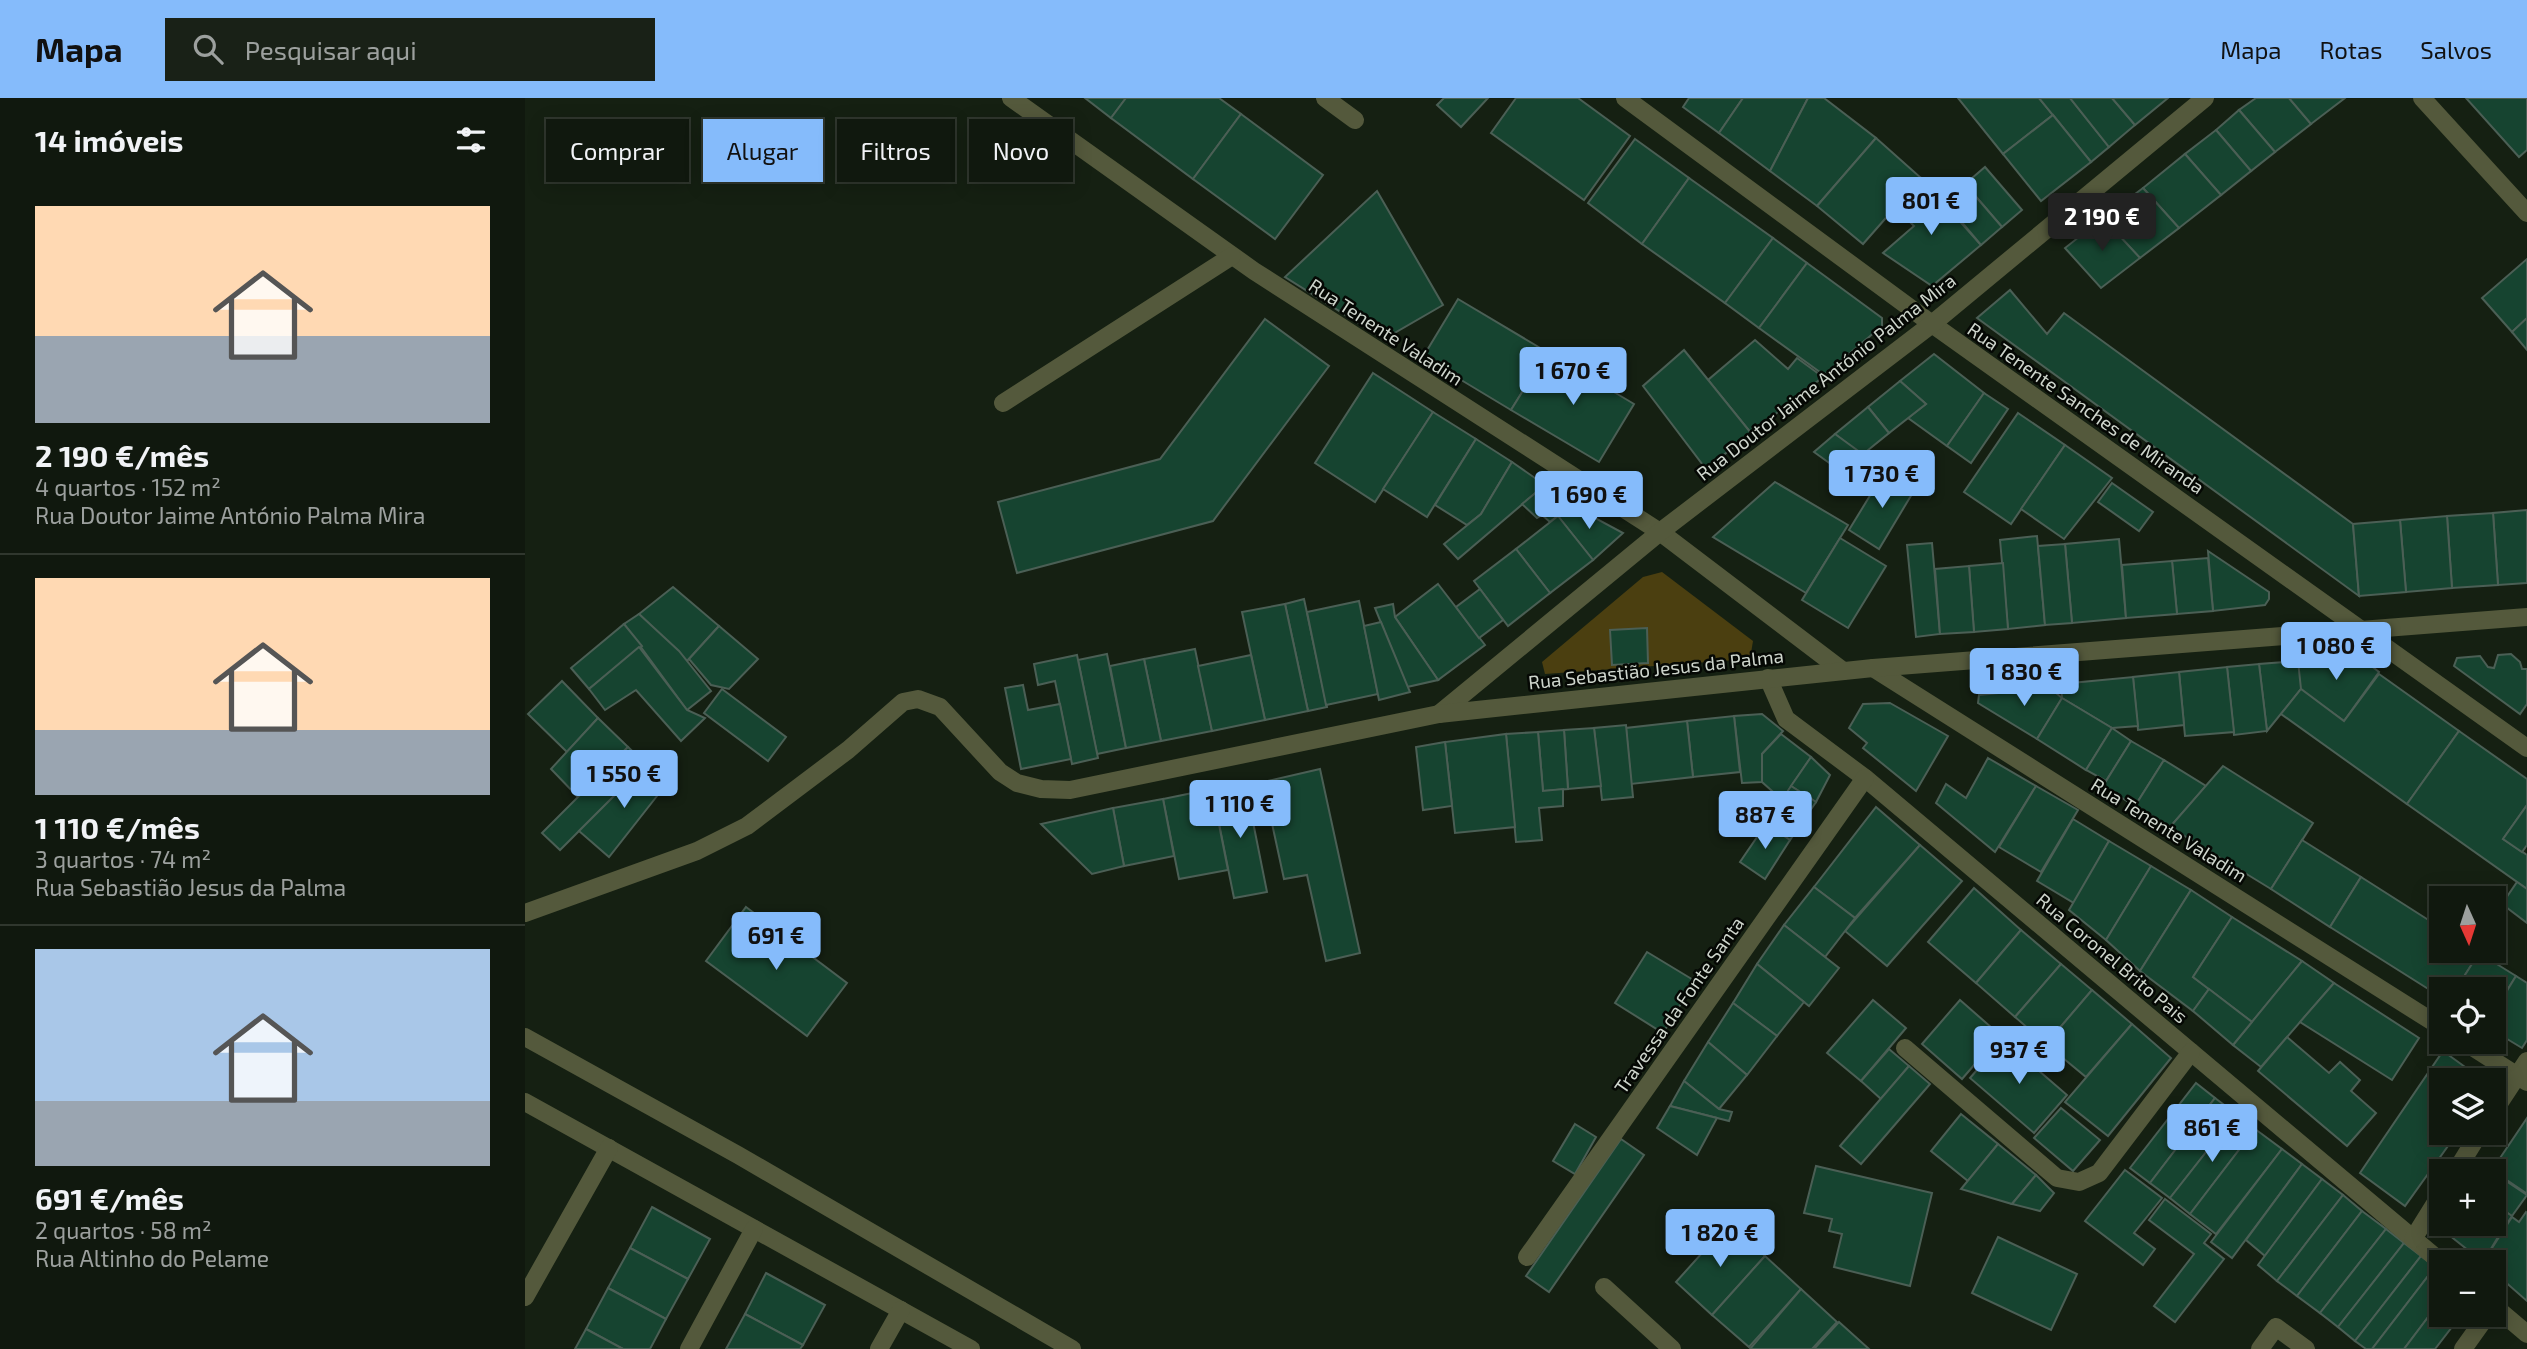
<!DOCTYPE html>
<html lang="pt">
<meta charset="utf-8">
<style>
body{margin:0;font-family:"Exo 2",sans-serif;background:#192117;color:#f1f3f6;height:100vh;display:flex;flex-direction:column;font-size:26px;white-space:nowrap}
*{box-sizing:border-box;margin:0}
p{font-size:23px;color:#9ca09e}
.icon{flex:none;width:38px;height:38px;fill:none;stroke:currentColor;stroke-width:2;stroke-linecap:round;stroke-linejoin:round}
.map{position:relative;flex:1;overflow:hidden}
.details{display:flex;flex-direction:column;background:#10180e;width:525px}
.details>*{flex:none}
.banner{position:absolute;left:21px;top:21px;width:665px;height:63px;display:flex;gap:14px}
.needle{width:46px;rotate:177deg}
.tools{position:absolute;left:1904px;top:788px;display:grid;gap:14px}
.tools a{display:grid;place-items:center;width:77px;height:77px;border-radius:0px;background:#10180e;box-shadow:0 4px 18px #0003,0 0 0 2px #30372e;font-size:35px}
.price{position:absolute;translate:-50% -60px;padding:0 16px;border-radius:7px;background:#85bbfb;color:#111;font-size:23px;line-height:46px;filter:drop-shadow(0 2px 4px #0008)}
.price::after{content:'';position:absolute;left:50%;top:42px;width:21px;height:16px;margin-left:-10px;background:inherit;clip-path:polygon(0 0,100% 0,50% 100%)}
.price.active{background:#222;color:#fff}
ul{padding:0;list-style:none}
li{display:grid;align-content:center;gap:14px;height:371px;padding:0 35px}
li+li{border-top:2px solid #30372e}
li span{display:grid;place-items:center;height:217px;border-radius:0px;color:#555}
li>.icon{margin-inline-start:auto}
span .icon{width:126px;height:126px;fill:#fffc;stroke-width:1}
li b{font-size:30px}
h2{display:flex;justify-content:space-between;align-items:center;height:84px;padding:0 35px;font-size:30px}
.tag{padding:0 24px;border-radius:0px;background:#10180e;box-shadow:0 4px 18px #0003,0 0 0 2px #30372e;font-size:24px;line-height:63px}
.tag.active{background:#85bbfb;color:#111}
header{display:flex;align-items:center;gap:42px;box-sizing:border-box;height:98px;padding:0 35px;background:#85bbfb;color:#111}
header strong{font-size:33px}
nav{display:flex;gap:38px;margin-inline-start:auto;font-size:24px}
.search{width:490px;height:63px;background:#192117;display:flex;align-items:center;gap:18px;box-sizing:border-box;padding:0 24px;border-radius:0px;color:#9ca09e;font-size:26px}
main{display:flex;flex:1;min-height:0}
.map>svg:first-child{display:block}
.green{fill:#4b3f10}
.building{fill:#164430;stroke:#4b5f55;stroke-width:2}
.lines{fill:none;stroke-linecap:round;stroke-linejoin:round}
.service{stroke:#54593c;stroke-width:18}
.minor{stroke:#54593c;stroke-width:18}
.labels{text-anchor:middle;stroke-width:5;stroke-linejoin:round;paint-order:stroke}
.street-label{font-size:19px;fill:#ced5cc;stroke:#050804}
</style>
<header>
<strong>Mapa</strong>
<div class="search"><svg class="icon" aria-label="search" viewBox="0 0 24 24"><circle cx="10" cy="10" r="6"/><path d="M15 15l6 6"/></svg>Pesquisar aqui</div>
<nav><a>Mapa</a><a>Rotas</a><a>Salvos</a></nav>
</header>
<main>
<section class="details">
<h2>14 imóveis<svg class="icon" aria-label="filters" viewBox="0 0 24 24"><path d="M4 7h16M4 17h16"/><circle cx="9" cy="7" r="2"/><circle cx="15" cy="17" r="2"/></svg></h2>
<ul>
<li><span style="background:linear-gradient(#ffd9b3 60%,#9aa5b1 0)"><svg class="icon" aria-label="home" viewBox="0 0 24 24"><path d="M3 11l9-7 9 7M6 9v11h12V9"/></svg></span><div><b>2 190 €/mês</b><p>4 quartos · 152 m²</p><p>Rua Doutor Jaime António Palma Mira</p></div></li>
<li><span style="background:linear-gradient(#ffd9b3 70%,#9aa5b1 0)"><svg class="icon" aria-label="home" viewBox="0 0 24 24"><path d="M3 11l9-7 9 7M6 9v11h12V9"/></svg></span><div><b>1 110 €/mês</b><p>3 quartos · 74 m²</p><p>Rua Sebastião Jesus da Palma</p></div></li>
<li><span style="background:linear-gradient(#a9c7e8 70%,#9aa5b1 0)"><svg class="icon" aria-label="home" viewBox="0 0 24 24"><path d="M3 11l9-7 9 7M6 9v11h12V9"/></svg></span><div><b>691 €/mês</b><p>2 quartos · 58 m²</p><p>Rua Altinho do Pelame</p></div></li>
</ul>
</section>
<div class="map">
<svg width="2002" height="1251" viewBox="0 0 2002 1251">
<rect width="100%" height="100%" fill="#152012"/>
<!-- green -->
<path class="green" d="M1137,474L1228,543L1225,561L1020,576L1017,564L1118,479Z"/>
<!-- building -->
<g class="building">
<path d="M560,0H601L586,20Z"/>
<path d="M601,0H694L716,16L668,81L586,20Z"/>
<path d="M919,0H963L936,29L912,7Z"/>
<path d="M991,0H1053L1105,38L1059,102L966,35Z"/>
<path d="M1164,0H1218L1194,35L1158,9Z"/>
<path d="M1218,0H1283L1245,73L1194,35Z"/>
<path d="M1283,0H1299L1351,40L1292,108L1245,73Z"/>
<path d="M1433,0H1514L1528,17L1478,56Z"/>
<path d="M1514,0H1545L1584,49L1566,64Z"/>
<path d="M1545,0H1587L1610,27L1584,49Z"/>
<path d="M1587,0H1643L1610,27Z"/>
<path d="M1731,0H1764L1786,26L1750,54L1714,12Z"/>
<path d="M1764,0H1820L1786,26Z"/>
<path d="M1941,0H2002V52L1994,59Z"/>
<path d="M1714,12L1750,54L1726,73L1691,32Z"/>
<path d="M716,16L798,77L750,141L668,81Z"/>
<path d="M1528,17L1566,64L1516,103L1478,56Z"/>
<path d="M1691,32L1726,73L1696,97L1660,56Z"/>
<path d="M1351,40L1396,80L1338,146L1292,108Z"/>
<path d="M1110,41L1164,80L1117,146L1063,105Z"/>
<path d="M1660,56L1696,97L1654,130L1618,90Z"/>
<path d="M1460,69L1497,112L1477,129L1440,86Z"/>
<path d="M1164,80L1248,140L1200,205L1117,146Z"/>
<path d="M1396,80L1456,147L1407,188L1358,155L1389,128L1371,110Z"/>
<path d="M1440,86L1477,129L1456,147L1419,103Z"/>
<path d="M1618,90L1654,130L1615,160L1578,120Z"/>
<path d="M852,93L918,207L859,241L760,179Z"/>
<path d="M1578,120L1615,160L1576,190L1540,150Z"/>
<path d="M1248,140L1282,165L1234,230L1200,205Z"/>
<path d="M2002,161V220L1987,234L1957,200Z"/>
<path d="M1282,165L1357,220V228L1299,277L1234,230Z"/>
<path d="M1485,192L1522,236L1539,215L1828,426L1834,498L1452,220Z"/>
<path d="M933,201L1022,254L986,312L898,259Z"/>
<path d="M2002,220V252L1987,234Z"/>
<path d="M740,221L804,268L688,423L492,475L473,404L635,361Z"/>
<path d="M1230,242L1263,271L1272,260L1298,279L1226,335L1183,282Z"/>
<path d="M1159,252L1226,335L1181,371L1118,288Z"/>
<path d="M1022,254L1109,306L1074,364L986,312Z"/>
<path d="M1409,256L1459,295L1422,348L1383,320L1401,306L1375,283Z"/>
<path d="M848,275L908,314L850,404L790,365Z"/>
<path d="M1375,283L1401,306L1364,335L1343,309Z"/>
<path d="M1459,295L1483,311L1446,365L1422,348Z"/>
<path d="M1343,309L1364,335L1337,357L1310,336Z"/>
<path d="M908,314L951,341L902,419L858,391Z"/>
<path d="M1493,315L1540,347L1486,426L1439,394Z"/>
<path d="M1310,336L1358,371L1342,392L1289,354Z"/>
<path d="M951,341L987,364L956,416L942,427L910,407Z"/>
<path d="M1540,347L1587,380L1539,441L1496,411Z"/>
<path d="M987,364L1020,387L933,461L919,446L956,416Z"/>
<path d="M1360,373L1390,391L1354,451L1324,432Z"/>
<path d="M1250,384L1323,427L1281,495L1188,439Z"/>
<path d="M1587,385L1628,414L1614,433L1573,404Z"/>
<path d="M1020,387L1046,407L1025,424L1017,417L1012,420L997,406Z"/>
<path d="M1046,407L1098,435L1068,462L1033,418Z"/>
<path d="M2002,412V485L1973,487L1968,415Z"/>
<path d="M1968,415L1973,487L1927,490L1922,418Z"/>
<path d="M1033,418L1068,462L1025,495L991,451Z"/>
<path d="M1922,418L1927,490L1881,494L1875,422Z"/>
<path d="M1875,422L1881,494L1834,498L1828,426Z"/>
<path d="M1512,438L1520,527L1483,531L1475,442Z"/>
<path d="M1315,440L1361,468L1323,530L1277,502Z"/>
<path d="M1594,441L1601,520L1547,525L1540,446Z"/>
<path d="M1407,445L1415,536L1391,539L1382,447Z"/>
<path d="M1540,446L1547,525L1520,527L1513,448Z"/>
<path d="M991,451L1025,495L983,528L949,483Z"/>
<path d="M1683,453L1744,494V501L1740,507L1688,513Z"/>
<path d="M1683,460L1688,513L1652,516L1647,463Z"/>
<path d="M1647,463L1652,516L1601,520L1597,467Z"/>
<path d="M1478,465L1483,531L1449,534L1444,468Z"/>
<path d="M1444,468L1449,534L1415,536L1410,471Z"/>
<path d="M913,486L960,547L913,582L870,519Z"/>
<path d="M148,489L194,528L162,563L114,516Z"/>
<path d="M955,491L978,522L954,540L931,509Z"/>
<path d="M779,501L802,609L783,613L760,506Z"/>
<path d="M834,503L853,596L801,607L782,514Z"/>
<path d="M760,506L783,613L740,622L717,514Z"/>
<path d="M868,506L870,519L913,582L882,589L850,510Z"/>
<path d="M114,516L154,553L186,593L162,612L99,526Z"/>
<path d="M856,524L885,594L854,602L839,528Z"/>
<path d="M99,526L117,548L64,591L46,570Z"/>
<path d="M194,528L233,561L204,591L186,587L164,561Z"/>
<path d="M1122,530L1123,565L1087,567L1085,532Z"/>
<path d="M114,549L162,612L180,620L156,643L111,592L80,612L64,591Z"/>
<path d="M670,551L687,633L636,643L619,561Z"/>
<path d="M582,556L601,650L572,656L553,562Z"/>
<path d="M1986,556L1995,564L1997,571H2002V606L1995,616L1929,568L1932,560L1955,558L1963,569L1969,570L1973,557Z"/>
<path d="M552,557L573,660L547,666L530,583L513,587L509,566Z"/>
<path d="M726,557L740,622L687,633L673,568Z"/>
<path d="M1835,559L1854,574L1819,623L1774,591L1773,563Z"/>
<path d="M619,561L636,643L601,650L585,568Z"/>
<path d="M1773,563L1776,591L1742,633L1734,566Z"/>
<path d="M1734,566L1742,633L1709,637L1702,569Z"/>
<path d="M1702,569L1709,634L1660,638L1654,574Z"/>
<path d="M1654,574L1659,627L1613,632L1608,579Z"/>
<path d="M1854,576L1934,633L1882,706L1756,616L1776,591L1819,623Z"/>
<path d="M1608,579L1613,628L1587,630L1537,600L1536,586Z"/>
<path d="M37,583L73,620L42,654L3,616Z"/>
<path d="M498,587L503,612L535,606L546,661L496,671L480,590Z"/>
<path d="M1525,590L1537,600L1512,641L1453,605L1454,597Z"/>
<path d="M197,591L261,639L243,663L179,615Z"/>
<path d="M1537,600L1587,630L1561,672L1512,641Z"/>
<path d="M1365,605L1423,638L1391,693L1338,650L1342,645L1324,630L1338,606Z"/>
<path d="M1237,616L1258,633L1237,656V684L1217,685L1209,618Z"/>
<path d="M1209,618L1215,674L1168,679L1162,623Z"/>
<path d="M73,620L103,649L53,699L26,671Z"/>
<path d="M1162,623L1168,679L1106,686L1101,630Z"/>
<path d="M1101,627L1108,699L1077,702L1069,630Z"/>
<path d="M1069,630L1076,688L1043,691L1039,632Z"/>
<path d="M1587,630L1606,643L1581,683L1561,672Z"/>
<path d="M1039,632L1043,691L1018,693L1013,634Z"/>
<path d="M1934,633L2002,681V707L1978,741L2002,757V791L1882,706Z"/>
<path d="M1013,634L1018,693L1038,691V708L1014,710L1017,742L991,744L981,636Z"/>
<path d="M981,636L990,729L930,735L920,644Z"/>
<path d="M1256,636L1286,659L1257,702L1237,684V656Z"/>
<path d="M1606,643L1639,662L1610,708L1578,688Z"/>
<path d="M920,644L927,708L898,712L891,649Z"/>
<path d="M103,649L121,666L35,752L17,735Z"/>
<path d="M1286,659L1305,677L1291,704L1266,688Z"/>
<path d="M1463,660L1511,688L1470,754L1411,705L1421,686L1441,700Z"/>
<path d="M1639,662L1681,688L1645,729L1610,708Z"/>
<path d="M121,666L143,684L84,759L54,733Z"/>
<path d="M1698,668L1788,725L1746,791L1645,729Z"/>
<path d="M795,671L835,855L801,863L782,777L759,781L738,684Z"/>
<path d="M720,684L742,794L709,800L687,691Z"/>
<path d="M1266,688L1291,704L1265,742L1241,726Z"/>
<path d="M1511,688L1553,712L1516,774L1474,749Z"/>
<path d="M687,691L703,772L654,781L638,701Z"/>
<path d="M638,701L649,758L599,768L588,710Z"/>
<path d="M2002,707V747L1997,754L1978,741Z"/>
<path d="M1351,709L1395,747L1330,820L1289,789Z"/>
<path d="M588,710L599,768L567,776L516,726Z"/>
<path d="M1548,721L1584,743L1549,805L1512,783Z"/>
<path d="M1241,726L1265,742L1240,781L1215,764Z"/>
<path d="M1777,742L1836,779L1805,829L1746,791Z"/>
<path d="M1584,743L1626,768L1581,842L1544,812Z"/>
<path d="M1395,747L1437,783L1362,868L1320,833Z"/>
<path d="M1626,768L1666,792L1615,873L1581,842Z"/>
<path d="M1836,779L1916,830V852L1954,855L1931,891H1916V899L1805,829Z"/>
<path d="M1992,784L2002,791V825L1977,806Z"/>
<path d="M1289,789L1330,820L1300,859L1259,827Z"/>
<path d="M1449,790L1496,832L1451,885L1403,844Z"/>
<path d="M1666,792L1707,819L1668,879L1684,891L1668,913L1615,873Z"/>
<path d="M221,809L322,885L282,938L181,863Z"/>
<path d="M1707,819L1777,863L1727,924L1668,879Z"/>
<path d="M1259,827L1314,870L1284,908L1232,866Z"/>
<path d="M1496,832L1536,866L1490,919L1451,885Z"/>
<path d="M1122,854L1170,883L1138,935L1090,905Z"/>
<path d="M1954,855L1991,878L1969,914V891H1931Z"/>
<path d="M1777,863L1809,885L1736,969L1708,947Z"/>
<path d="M1232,866L1279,904L1252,938L1208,905Z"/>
<path d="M1536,866L1567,892L1521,946L1490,919Z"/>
<path d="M1991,878L2002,885V942L1997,950L1969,933V914Z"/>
<path d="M1809,885L1894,940L1867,982L1775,924Z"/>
<path d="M1684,891L1727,924L1708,947L1668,913Z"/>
<path d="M1567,892L1607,926L1561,979L1521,946Z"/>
<path d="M1348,902L1381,930L1336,983L1302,955Z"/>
<path d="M1435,902L1475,937L1437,981L1397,946Z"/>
<path d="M1208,905L1252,938L1222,977L1183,944Z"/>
<path d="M1607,926L1646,960L1583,1038L1540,1004Z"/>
<path d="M1762,939L1804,975L1815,964L1835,982L1826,993L1851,1015L1822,1048L1733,973Z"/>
<path d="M1478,942L1542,997L1509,1035L1445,980Z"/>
<path d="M1183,944L1222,977L1194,1011L1159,983Z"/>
<path d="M1364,951L1384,968L1356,1001L1336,983Z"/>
<path d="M1918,953L1958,982H1916V1034H1933L1880,1108L1835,1075Z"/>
<path d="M1384,968L1405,986L1336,1066L1315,1048Z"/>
<path d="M1159,983L1194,1011L1207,1014L1204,1023L1145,1008Z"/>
<path d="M1671,985L1690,1000L1625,1085L1605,1070Z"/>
<path d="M1690,1000L1711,1016L1645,1100L1625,1085Z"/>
<path d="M1145,1008L1192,1020L1172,1057L1132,1030Z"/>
<path d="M1536,1010L1575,1042L1548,1073L1509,1040Z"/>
<path d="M1436,1016L1473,1046L1443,1083L1406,1053Z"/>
<path d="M1711,1016L1730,1031L1665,1116L1645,1100Z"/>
<path d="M2002,1020V1094L2001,1095L1967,1072Z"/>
<path d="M1050,1026L1071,1039L1050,1076L1028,1063Z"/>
<path d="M1730,1031L1757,1051L1691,1136L1665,1116Z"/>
<path d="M1096,1041L1119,1057L1024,1194L1001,1178Z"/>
<path d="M1473,1046L1511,1077L1487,1106L1436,1091Z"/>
<path d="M1757,1051L1777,1066L1707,1160L1686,1144Z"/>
<path d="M1777,1066L1797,1081L1740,1158L1721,1142Z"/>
<path d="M1291,1068L1407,1095L1385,1188L1309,1169L1317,1136L1304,1133L1307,1121L1279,1115Z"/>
<path d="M1600,1072L1637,1100L1609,1135L1630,1151L1618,1167L1560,1123Z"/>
<path d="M1969,1075L2002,1097L1987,1118L1969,1106Z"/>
<path d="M1511,1077L1529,1095L1515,1113L1487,1106Z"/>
<path d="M1797,1081L1818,1097L1752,1183L1733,1167Z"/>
<path d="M1818,1097L1837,1113L1772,1198L1752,1183Z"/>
<path d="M1640,1101L1686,1136L1679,1145L1699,1161L1650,1224L1629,1208L1669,1156L1624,1122Z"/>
<path d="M1969,1106L1987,1118L1973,1139L1952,1125H1969Z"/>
<path d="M127,1109L185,1141L163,1181L105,1150Z"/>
<path d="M1837,1113L1861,1131L1795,1215L1772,1198Z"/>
<path d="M2001,1114L2002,1115V1203L1969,1174V1164H1958L1987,1119L1994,1124Z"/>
<path d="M1204,1125L1240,1158L1187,1217L1151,1184Z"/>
<path d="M1931,1125H1952L1973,1139L1958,1164L1924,1137Z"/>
<path d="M1861,1131L1879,1145L1813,1229L1795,1215Z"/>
<path d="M1473,1139L1552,1176L1526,1232L1447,1195Z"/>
<path d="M1879,1145L1896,1158L1830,1243L1813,1229Z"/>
<path d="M105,1150L163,1181L141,1221L83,1190Z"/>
<path d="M1240,1158L1276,1191L1224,1249L1187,1217Z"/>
<path d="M1896,1158L1910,1169L1847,1251H1841L1830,1243Z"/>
<path d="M1910,1169L1916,1174V1202L1879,1251H1847Z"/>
<path d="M241,1175L300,1207L278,1247L220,1216Z"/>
<path d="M83,1190L141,1221L125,1251H98L61,1231Z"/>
<path d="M1276,1191L1312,1224L1287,1251H1225Z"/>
<path d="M1916,1202V1216H1937L1910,1251H1879Z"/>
<path d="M220,1216L278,1247L275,1251H201Z"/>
<path d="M1314,1224L1344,1251H1289Z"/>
<path d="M61,1231L98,1251H50Z"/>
</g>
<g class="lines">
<!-- service -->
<path class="service" d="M800,0L830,22"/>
<!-- minor -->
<g class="minor">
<path d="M486,0L729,173L1135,434L1318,573"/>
<path d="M1100,0L1407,226L2002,650"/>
<path d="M1897,0L2002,115"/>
<path d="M478,305L707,158"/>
<path d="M1348,570L1916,929"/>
<path d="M1243,580L1261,621L1340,680L1916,1164"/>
<path d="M914,616L1135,434L1407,226L1680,0"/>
<path d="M0,815L172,753L222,728L323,652L378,604L393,601L415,609L475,674L492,685L516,691L545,692L914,616L1348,570L2002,519"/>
<path d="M0,939L213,1057L547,1251"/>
<path d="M1938,943L2002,984"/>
<path d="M1380,950L1532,1080L1554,1084L1574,1075L1666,954"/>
<path d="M0,1004L446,1251"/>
<path d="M1969,1013L2002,963"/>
<path d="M1931,1073L1955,1034"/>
<path d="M1888,1141L1916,1096"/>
<path d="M1002,1159L1340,680"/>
<path d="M1079,1189L1147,1251"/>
<path d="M0,1199L84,1050"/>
<path d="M1969,1208L2002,1236"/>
<path d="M164,1251L229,1131"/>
<path d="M354,1251L376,1212"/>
<path d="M1735,1251L1751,1229L1781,1251"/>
<path d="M1938,1251L1963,1216"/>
</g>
</g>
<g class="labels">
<!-- street labels -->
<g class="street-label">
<text transform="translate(861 234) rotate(33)" y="7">Rua Tenente Valadim</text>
<text transform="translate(1301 279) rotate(-38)" y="7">Rua Doutor Jaime António Palma Mira</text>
<text transform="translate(1561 310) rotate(35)" y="7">Rua Tenente Sanches de Miranda</text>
<text transform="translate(1131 571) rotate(-6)" y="7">Rua Sebastião Jesus da Palma</text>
<text transform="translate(1644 732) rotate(32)" y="7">Rua Tenente Valadim</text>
<text transform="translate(1587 860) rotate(40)" y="7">Rua Coronel Brito Pais</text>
<text transform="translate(1154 907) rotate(-55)" y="7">Travessa da Fonte Santa</text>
</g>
</g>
</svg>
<div class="tools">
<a><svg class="needle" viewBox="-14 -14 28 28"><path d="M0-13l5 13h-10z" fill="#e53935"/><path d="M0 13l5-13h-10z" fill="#9ca09e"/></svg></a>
<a><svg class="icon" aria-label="locate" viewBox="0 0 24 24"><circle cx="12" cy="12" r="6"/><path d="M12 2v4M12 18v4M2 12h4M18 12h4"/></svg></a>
<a><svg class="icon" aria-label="layers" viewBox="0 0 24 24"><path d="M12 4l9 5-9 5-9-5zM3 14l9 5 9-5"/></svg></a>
<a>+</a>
<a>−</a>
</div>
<b class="price" style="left:1406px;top:139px">801 €</b>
<b class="price active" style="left:1577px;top:155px">2 190 €</b>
<b class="price" style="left:1048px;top:309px">1 670 €</b>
<b class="price" style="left:1357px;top:412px">1 730 €</b>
<b class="price" style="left:1064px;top:433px">1 690 €</b>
<b class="price" style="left:1811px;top:584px">1 080 €</b>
<b class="price" style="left:1499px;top:610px">1 830 €</b>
<b class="price" style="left:99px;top:712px">1 550 €</b>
<b class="price" style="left:715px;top:742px">1 110 €</b>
<b class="price" style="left:1240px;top:753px">887 €</b>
<b class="price" style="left:251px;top:874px">691 €</b>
<b class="price" style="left:1494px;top:988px">937 €</b>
<b class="price" style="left:1687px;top:1066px">861 €</b>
<b class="price" style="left:1195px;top:1171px">1 820 €</b>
<div class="banner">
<a class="tag">Comprar</a>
<a class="tag active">Alugar</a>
<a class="tag">Filtros</a>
<a class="tag">Novo</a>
</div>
</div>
</main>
